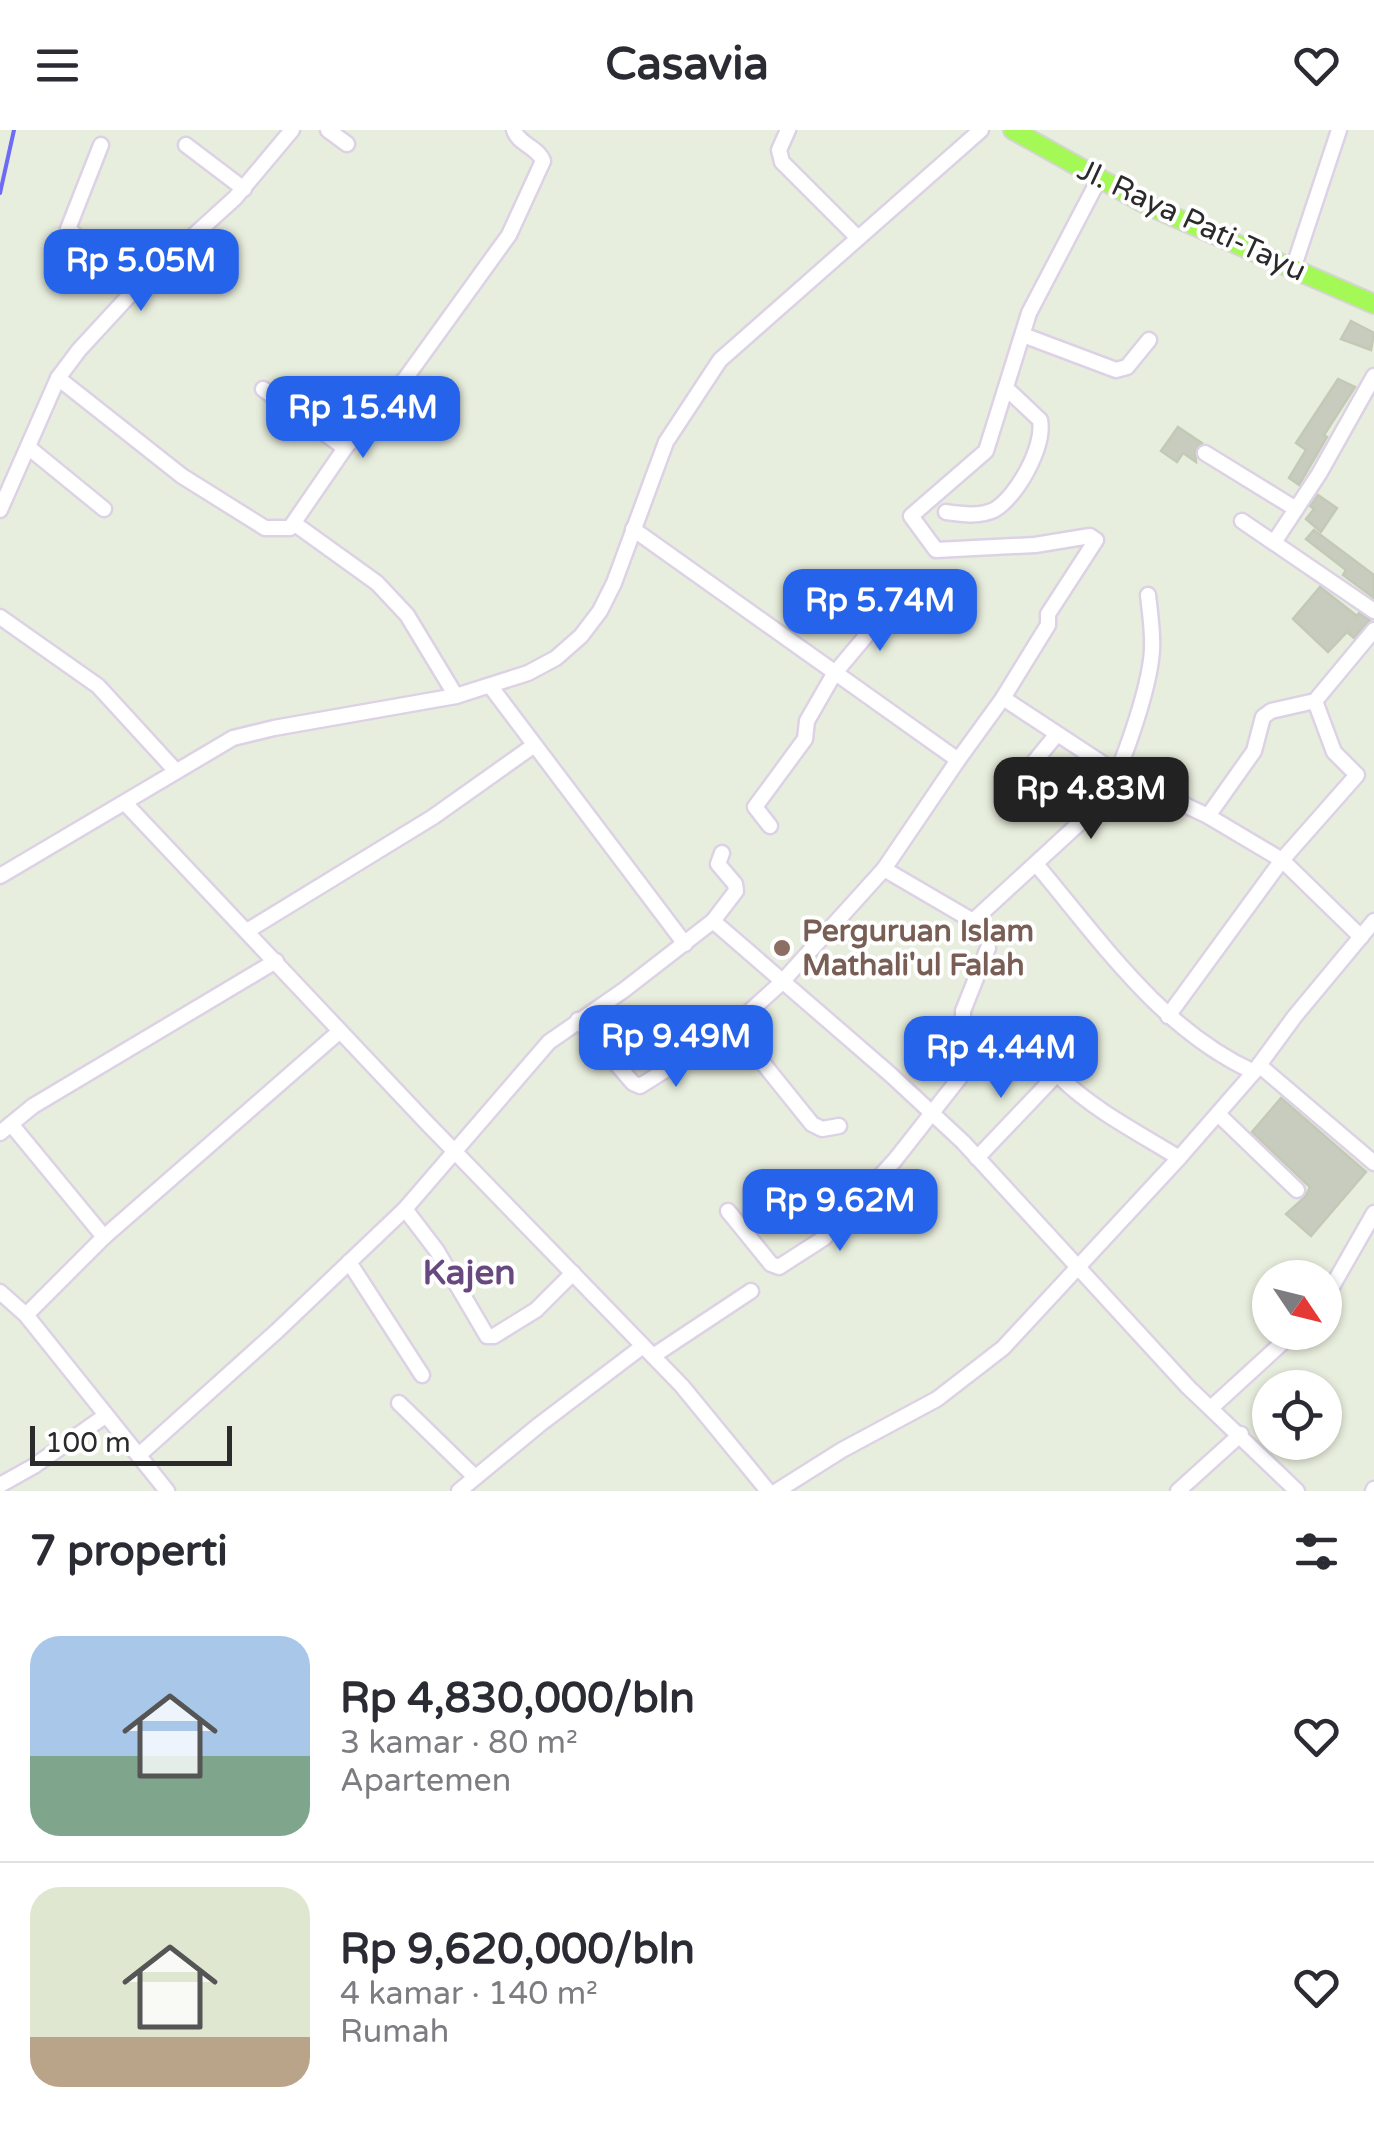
<!DOCTYPE html>
<html lang="id">
<meta charset="utf-8">
<style>
body{margin:0;font-family:"Varela Round",sans-serif;background:#f7f7f7;color:#2b2b33;height:100vh;display:flex;flex-direction:column;font-size:38px;white-space:nowrap}
*{box-sizing:border-box;margin:0}
p{font-size:32px;color:#7c7c81}
.icon{flex:none;width:55px;height:55px;fill:none;stroke:currentColor;stroke-width:2;stroke-linecap:round;stroke-linejoin:round}
.map{position:relative;height:1361px;overflow:hidden}
.sheet{display:flex;flex-direction:column;background:#fff;flex:1}
.sheet>*{flex:none}
.needle{width:65px;rotate:125deg}
.buttons{position:absolute;left:1252px;top:1130px;display:grid;gap:20px}
.buttons a{display:grid;place-items:center;width:90px;height:90px;border-radius:50%;background:#fff;box-shadow:0 2px 8px #0004;font-size:50px}
.scale{position:absolute;left:30px;bottom:25px;width:202px;box-sizing:border-box;padding-left:10px;border:5px solid #2b2b2b;border-top:0;font-size:28px;line-height:35px;white-space:nowrap;color:#2b2b2b;-webkit-text-stroke:8px #fff;paint-order:stroke}
.price{position:absolute;translate:-50% -85px;padding:0 22px;border-radius:20px;background:#2563eb;color:#fff;font-size:32px;line-height:65px;filter:drop-shadow(0 2px 5px #0008)}
.price::after{content:'';position:absolute;left:50%;top:60px;width:30px;height:22px;margin-left:-15px;background:inherit;clip-path:polygon(0 0,100% 0,50% 100%)}
.price.active{background:#222;color:#fff}
ul{padding:0;list-style:none}
li{display:flex;align-items:center;gap:30px;height:250px;padding:0 30px}
li+li{border-top:2px solid #e1e1e2}
li span{display:grid;place-items:center;flex:none;width:280px;height:200px;border-radius:30px;color:#555}
li>.icon{margin-inline-start:auto}
span .icon{width:120px;height:120px;fill:#fffc;stroke-width:1}
li b{font-size:42px}
h2{display:flex;justify-content:space-between;align-items:center;height:120px;padding:0 30px;font-size:42px}
header{display:flex;justify-content:space-between;align-items:center;height:130px;padding:0 30px;background:#fff;font-size:45px;font-weight:800}
.map>svg:first-child{display:block}
.lines{fill:none;stroke-linecap:round;stroke-linejoin:round}
.stream{stroke:#6d6af6;stroke-width:4}
.building{fill:#c7ccbf;stroke:#c2cab6;stroke-width:2.5}
.minor-casing{stroke:#ddd2e5;stroke-width:19}
.major-casing{stroke:#d5d5d5;stroke-width:22}
.minor{stroke:#fff;stroke-width:14}
.major{stroke:#a4f957;stroke-width:18}
.education-dot{fill:#8d6e63;stroke:#fff;stroke-width:4}
.labels{text-anchor:middle;stroke-width:8;stroke-linejoin:round;paint-order:stroke}
.street-label{font-size:30px;fill:#2b2b2b;stroke:#fff}
.education-label{font-size:30px;font-weight:bold;fill:#785e54;stroke:#fff;text-anchor:start}
.quarter-label{font-size:35px;font-weight:bold;fill:#68497f;stroke:#fff}
</style>
<header><svg class="icon" aria-label="menu" viewBox="0 0 24 24"><path d="M4 6h16M4 12h16M4 18h16"/></svg>Casavia<svg class="icon" aria-label="heart" viewBox="0 0 24 24"><path d="M12 20l-8-8c-3-5 5-10 8-4 3-6 11-1 8 4z"/></svg></header>
<div class="map">
<svg width="1374" height="1361" viewBox="0 0 1374 1361">
<rect width="100%" height="100%" fill="#e8eedd"/>
<g class="lines">
<!-- stream -->
<path class="stream" d="M0,63L14,0"/>
</g>
<!-- building -->
<g class="building">
<path d="M1351,191L1374,203L1371,220L1341,209Z"/>
<path d="M1338,249L1355,257L1324,305L1327,307L1299,355L1289,348L1306,320L1296,313Z"/>
<path d="M1178,297L1202,313L1195,322L1196,332L1183,323L1177,332L1161,321Z"/>
<path d="M1318,365L1337,378L1321,402L1306,389L1314,379L1310,376Z"/>
<path d="M1314,400L1374,445V468L1343,445L1346,440L1306,409Z"/>
<path d="M1320,457L1357,486L1359,483L1370,490L1354,508L1347,502L1328,522L1293,489Z"/>
<path d="M1281,968L1366,1042L1311,1106L1286,1084L1305,1067L1310,1057L1252,1002Z"/>
</g>
<g class="lines">
<!-- minor casing -->
<g class="minor-casing">
<g id="minor">
<path d="M328,0L347,14"/>
<path d="M788,0L779,20L782,32L858,108"/>
<path d="M101,15L68,99L138,156"/>
<path d="M186,15L244,59"/>
<path d="M1293,139L1339,0"/>
<path d="M1023,205L1116,240L1127,237L1149,210"/>
<path d="M58,248L182,346L265,398H290L345,318L405,249L509,105L543,31C538,17 518,14 514,0"/>
<path d="M263,259L345,318"/>
<path d="M28,317L104,379"/>
<path d="M1205,323L1296,379"/>
<path d="M0,380L58,248L79,220L138,156L235,68L292,0"/>
<path d="M946,382C960,384 980,387 994,380C1017,367 1045,316 1040,290L1006,258"/>
<path d="M1242,391L1374,481"/>
<path d="M295,394L377,453L407,485L456,566"/>
<path d="M1275,411L1319,344L1374,246"/>
<path d="M0,487L98,556L175,640"/>
<path d="M491,557L685,814"/>
<path d="M1003,568L1117,643L1208,686L1254,621L1263,587L1271,581L1315,571L1374,500"/>
<path d="M958,630L1003,568L1048,495V484L1096,410L1090,406L1035,415L936,420L911,386L986,321L1029,183L1099,49"/>
<path d="M1007,665L1057,604"/>
<path d="M125,673L425,991L682,1256L768,1361"/>
<path d="M1208,686L1282,730L1357,645L1334,622L1315,571"/>
<path d="M770,696L755,677L805,609L807,591L834,544L892,475"/>
<path d="M1036,734C1100,810 1161,900 1254,942"/>
<path d="M884,739L973,791L1098,676C1120,650 1150,556 1152,520C1153,502 1150,483 1148,465"/>
<path d="M0,746L233,608L274,598L456,566L528,543L556,528L581,506L600,481L614,453L666,312L720,230L981,0"/>
<path d="M713,791L736,761L735,754L718,734L722,723"/>
<path d="M247,801L433,687L533,616"/>
<path d="M1168,886L1282,730L1361,807"/>
<path d="M578,890L633,953L640,956L728,901L781,853L884,739L958,630L633,399"/>
<path d="M733,896L812,994L822,999L839,996"/>
<path d="M1259,935L1374,1033"/>
<path d="M963,943V881L988,818"/>
<path d="M1218,984L1297,1060"/>
<path d="M11,994L104,1107"/>
<path d="M0,1003L33,976L276,831"/>
<path d="M977,1028L1057,944"/>
<path d="M405,1079L437,1121L487,1206H494L536,1180L573,1143"/>
<path d="M728,1081L771,1134L779,1137L824,1108L895,1030L979,923C995,908 1015,899 1036,910C1053,918 1049,936 1061,948C1095,981 1139,1003 1179,1028"/>
<path d="M349,1132L422,1245"/>
<path d="M0,1162L26,1185L167,1361"/>
<path d="M1325,1169L1374,1083"/>
<path d="M26,1185L104,1107L340,901"/>
<path d="M653,1226L751,1161"/>
<path d="M399,1273L475,1347"/>
<path d="M1211,1278L1294,1202"/>
<path d="M139,1325L277,1201L405,1079L549,912L624,860L713,791L891,945L963,1012L1188,1257L1297,1361"/>
<path d="M0,1355L34,1336L105,1286"/>
<path d="M459,1361L539,1295L643,1216"/>
<path d="M777,1361L842,1320L937,1269L1003,1218L1179,1028L1254,942L1295,886L1374,791"/>
<path d="M1178,1361L1241,1304"/>
<path d="M1373,1361L1374,1359"/>
</g>
</g>
<!-- major casing -->
<g class="major-casing">
<path id="major" d="M1013,0L1149,76L1374,174"/>
</g>
<!-- minor -->
<use href="#minor" class="minor"/>
<!-- major -->
<use href="#major" class="major"/>
</g>
<!-- markers -->
<circle class="education-dot" cx="782" cy="818" r="10"/>
<g class="labels">
<!-- street labels -->
<g class="street-label">
<text transform="translate(1192 90) rotate(25)" y="10">Jl. Raya Pati-Tayu</text>
</g>
<!-- education labels -->
<g class="education-label">
<text x="802" y="811">Perguruan Islam<tspan x="802" dy="34">Mathali'ul Falah</tspan></text>
</g>
<!-- quarter labels -->
<g class="quarter-label">
<text x="469" y="1154">Kajen</text>
</g>
</g>
</svg>
<div class="buttons">
<a><svg class="needle" viewBox="-14 -14 28 28"><path d="M0-13l5 13h-10z" fill="#e53935"/><path d="M0 13l5-13h-10z" fill="#7c7c81"/></svg></a>
<a><svg class="icon" aria-label="locate" viewBox="0 0 24 24"><circle cx="12" cy="12" r="6"/><path d="M12 2v4M12 18v4M2 12h4M18 12h4"/></svg></a>
</div>
<div class="scale">100 m</div>
<b class="price" style="left:141px;top:184px">Rp 5.05M</b>
<b class="price" style="left:363px;top:331px">Rp 15.4M</b>
<b class="price" style="left:880px;top:524px">Rp 5.74M</b>
<b class="price active" style="left:1091px;top:712px">Rp 4.83M</b>
<b class="price" style="left:676px;top:960px">Rp 9.49M</b>
<b class="price" style="left:1001px;top:971px">Rp 4.44M</b>
<b class="price" style="left:840px;top:1124px">Rp 9.62M</b>
</div>
<section class="sheet">
<h2>7 properti<svg class="icon" aria-label="filters" viewBox="0 0 24 24"><path d="M4 7h16M4 17h16"/><circle cx="9" cy="7" r="2"/><circle cx="15" cy="17" r="2"/></svg></h2>
<ul>
<li><span style="background:linear-gradient(#a9c7e8 60%,#7fa58c 0)"><svg class="icon" aria-label="home" viewBox="0 0 24 24"><path d="M3 11l9-7 9 7M6 9v11h12V9"/></svg></span><div><b>Rp 4,830,000/bln</b><p>3 kamar · 80 m²</p><p>Apartemen</p></div><svg class="icon" aria-label="heart" viewBox="0 0 24 24"><path d="M12 20l-8-8c-3-5 5-10 8-4 3-6 11-1 8 4z"/></svg></li>
<li><span style="background:linear-gradient(#dfe7d0 75%,#b9a48a 0)"><svg class="icon" aria-label="home" viewBox="0 0 24 24"><path d="M3 11l9-7 9 7M6 9v11h12V9"/></svg></span><div><b>Rp 9,620,000/bln</b><p>4 kamar · 140 m²</p><p>Rumah</p></div><svg class="icon" aria-label="heart" viewBox="0 0 24 24"><path d="M12 20l-8-8c-3-5 5-10 8-4 3-6 11-1 8 4z"/></svg></li>
</ul>
</section>
